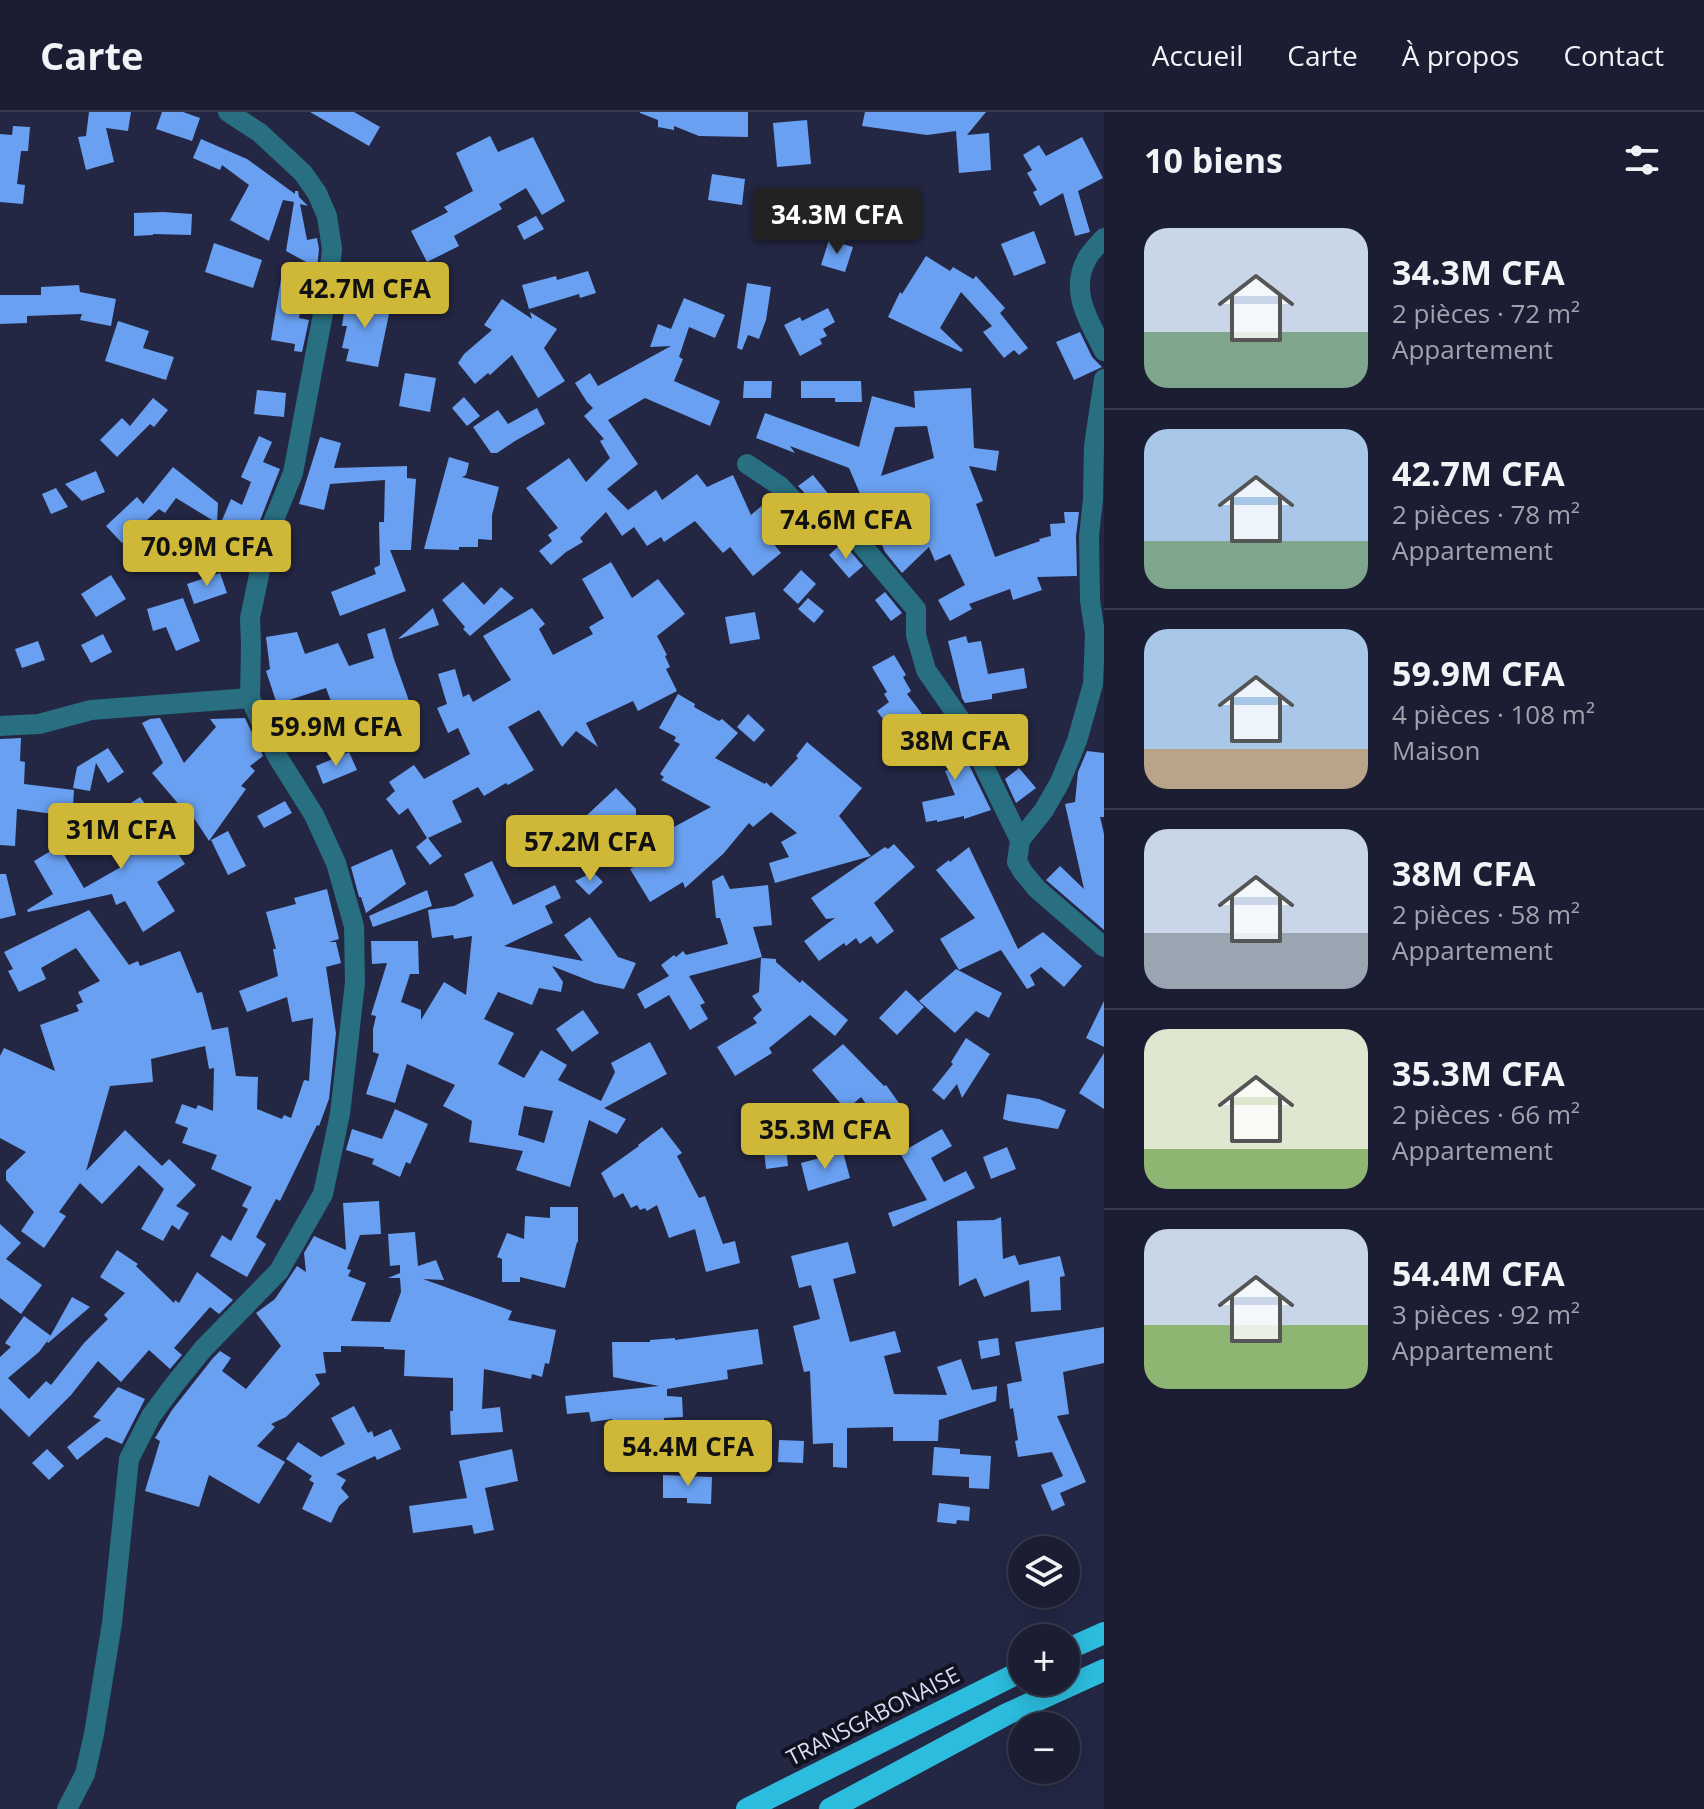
<!DOCTYPE html>
<html lang="fr">
<meta charset="utf-8">
<style>
body{margin:0;font-family:"Open Sans",sans-serif;background:#24263b;color:#f1f3f6;height:100vh;display:flex;flex-direction:column;font-size:30px;white-space:nowrap}
*{box-sizing:border-box;margin:0}
p{font-size:26px;color:#a0a2ac}
.icon{flex:none;width:44px;height:44px;fill:none;stroke:currentColor;stroke-width:2;stroke-linecap:round;stroke-linejoin:round}
.map{position:relative;flex:1;overflow:hidden}
.side{display:flex;flex-direction:column;background:#1b1d33;width:600px}
.side>*{flex:none}
.fabs{position:absolute;left:1008px;top:1424px;display:grid;gap:16px}
.fabs a{display:grid;place-items:center;width:72px;height:72px;border-radius:50%;background:#1b1d33;box-shadow:0 4px 20px #0003,0 0 0 2px #393b4e;font-size:40px}
.price{position:absolute;translate:-50% -68px;padding:0 18px;border-radius:8px;background:#cfb837;color:#111;font-size:26px;line-height:52px;filter:drop-shadow(0 2px 4px #0008)}
.price::after{content:'';position:absolute;left:50%;top:48px;width:24px;height:18px;margin-left:-12px;background:inherit;clip-path:polygon(0 0,100% 0,50% 100%)}
.price.current{background:#222;color:#fff}
ul{padding:0;list-style:none}
li{display:flex;align-items:center;gap:24px;height:200px;padding:0 40px}
li+li{border-top:2px solid #393b4e}
li span{display:grid;place-items:center;flex:none;width:224px;height:160px;border-radius:24px;color:#555}
li>.icon{margin-inline-start:auto}
span .icon{width:96px;height:96px;fill:#fffc;stroke-width:1}
li b{font-size:34px}
h2{display:flex;justify-content:space-between;align-items:center;height:96px;padding:0 40px;font-size:34px}
header{display:flex;align-items:center;gap:48px;box-sizing:border-box;height:112px;padding:0 40px;background:#1b1d33;border-bottom:2px solid #393b4e}
header strong{font-size:38px}
nav{display:flex;gap:44px;margin-inline-start:auto;font-size:28px}
main{display:flex;flex:1;min-height:0}
.map>svg:first-child{display:block}
.building{fill:#6aa0f1;fill-rule:evenodd}
.lines{fill:none;stroke-linecap:round;stroke-linejoin:round}
.minor{stroke:#286f81;stroke-width:20}
.trunk{stroke:#2cbcdd;stroke-width:22}
.labels{text-anchor:middle;stroke-width:8;stroke-linejoin:round;paint-order:stroke}
.street-label{font-size:22px;fill:#dbdef1;stroke:#10121f}
</style>
<header>
<strong>Carte</strong>
<nav><a>Accueil</a><a>Carte</a><a>À propos</a><a>Contact</a></nav>
</header>
<main>
<div class="map">
<svg width="1104" height="1697" viewBox="0 0 1104 1697">
<rect width="100%" height="100%" fill="#242744"/>
<!-- building -->
<g class="building">
<path d="M89,0H131L128,19L106,16L114,50L86,58L78,25L86,24Z"/>
<path d="M162,0H183L200,6L192,29L156,17Z"/>
<path d="M310,0H354L380,15L369,34Z"/>
<path d="M640,0H748V25L699,24L674,14V18L658,15V8L640,1Z"/>
<path d="M865,0H986L967,23L989,21L991,58L959,61L956,19L927,23L862,14Z"/>
<path d="M807,8L811,52L777,55L773,11Z"/>
<path d="M13,14L30,15L28,39H21L17,72L25,73L23,92L0,90V22L12,23Z"/>
<path d="M490,24L498,40L533,25L565,89L542,103L526,76L499,92L502,97L454,124L459,134L427,150L411,119L448,100L444,95L473,79L456,41Z"/>
<path d="M1082,25L1103,66L1078,79L1090,120L1075,124L1063,81L1040,94L1033,80L1037,78L1027,61L1032,58L1023,43L1039,33L1046,44Z"/>
<path d="M201,27L247,47L295,82V79H298L299,85L308,94L300,92L307,128L317,126L319,137L317,156L286,139L294,90L283,88L269,129L230,108L249,73L222,53L220,58L193,46Z"/>
<path d="M712,62L745,67L742,93L708,88Z"/>
<path d="M163,100L192,102L191,123L153,122V123L134,124V101Z"/>
<path d="M536,104L544,117L524,128L517,114Z"/>
<path d="M1034,119L1046,151L1014,164L1001,132Z"/>
<path d="M829,128L853,135L845,160L821,153Z"/>
<path d="M214,131L262,148L253,176L205,160Z"/>
<path d="M926,144L950,159L953,155L973,167L976,164L1005,196L1000,201L1028,236L1019,243L1014,238L1004,246L983,220L992,214L961,180L940,216L963,238L961,240L888,205L900,180L902,182Z"/>
<path d="M283,155L306,162L299,206L309,208L302,240L294,239L295,232L271,228Z"/>
<path d="M588,159L596,181L580,186L579,182L529,197L522,173L556,164L557,168Z"/>
<path d="M747,171L771,175L766,208L759,227L748,223L742,238L737,236Z"/>
<path d="M79,173L80,180L116,187L111,214L80,208L82,202L27,204V211L0,212V183H41V175Z"/>
<path d="M357,179L370,181L389,202L378,255L346,249L349,237L342,236L347,214H342L345,193L354,194Z"/>
<path d="M684,186L725,203L715,226L689,215L679,245L683,247L674,269L720,289L710,314L645,286L608,308L638,352L607,377L628,398L656,378L662,388L697,362L707,375L733,363L751,403L766,390L769,426L781,441L753,464L730,435L723,441L695,409L664,430L661,425L647,434L634,415L622,424L606,400L580,426L583,430L566,440L551,453L539,439L552,429L548,423L558,416L526,376L569,346L586,370L610,346L600,329L604,327L584,304L593,296L587,290L575,271L590,261L598,274L671,234L650,235L658,212L671,217Z"/>
<path d="M502,187L532,207L530,200L557,217L544,236L565,269L538,286L512,243L490,263L488,261L475,272L458,251L464,242L492,218L484,213Z"/>
<path d="M828,196L835,210L823,217L827,224L820,227L822,232L800,244L784,213L800,205L802,209Z"/>
<path d="M118,209L149,219L143,236L174,245L166,268L105,249Z"/>
<path d="M1080,220L1092,245L1102,255L1074,268L1056,230Z"/>
<path d="M405,261L436,266L430,300L399,294Z"/>
<path d="M744,269H772L771,286H743Z"/>
<path d="M801,269H861L862,290H835V286H801Z"/>
<path d="M971,276L974,336L999,339L996,359L969,354L983,389L976,392L995,445L1040,429L1039,427L1051,424L1050,412L1065,411L1064,400H1079L1076,424L1077,464L1037,465L1042,478L1013,488L1010,477L969,492L972,497L950,509L938,488L965,473L950,442L935,449L929,435L902,461L885,440L849,356L790,334L795,341L756,326L765,301L859,335L872,284L915,296L914,279ZM927,314L934,346L881,364L895,315Z"/>
<path d="M257,278L286,281L284,305L254,302Z"/>
<path d="M464,285L480,304L467,314L452,296Z"/>
<path d="M153,286L168,298L154,315L150,312L117,345L100,328L122,306L130,314Z"/>
<path d="M537,296L545,312L515,329L497,341H491L473,315L498,298L508,312Z"/>
<path d="M259,324L272,330L263,350L280,357L254,424L252,423L242,443L221,432L229,418L220,413L231,387L242,393L251,370L241,365Z"/>
<path d="M320,325L341,331L334,356L407,354V366L416,367L411,438H390L406,479L340,504L331,480L376,462L374,456L380,453L379,410H384L385,368L330,372L324,398L299,392Z"/>
<path d="M449,345L469,351L466,363L462,365L499,375L492,403V428L478,427V435H459V438L424,437Z"/>
<path d="M173,355L218,391L217,411L176,386L165,401L159,397L122,431L106,414L137,385L143,392Z"/>
<path d="M96,359L105,380L82,389L65,372Z"/>
<path d="M813,363L839,395L827,405L798,374Z"/>
<path d="M56,376L68,395L51,402L42,382Z"/>
<path d="M840,433H845L863,454L849,466L829,443Z"/>
<path d="M611,450L632,486L658,467L685,502L657,524L667,543L665,544L670,555L666,557L677,579L638,599L633,589L586,611L598,635L576,619L562,635L539,598L508,615L534,658L508,673L506,671L484,684L478,675L452,689L462,710L428,726L442,744L430,753L416,735L427,726L408,696L399,703L386,687L395,679L389,670L414,653L424,667L470,642L458,616L448,621L437,596L447,592L438,562L455,557L463,585L469,582L473,590L511,568L483,524L532,496L545,512L539,517L553,543L593,522L589,515L604,506L582,467Z"/>
<path d="M801,458L816,472L798,492L783,478Z"/>
<path d="M220,461L227,481L194,492L187,472Z"/>
<path d="M111,463L126,487L96,505L81,482Z"/>
<path d="M463,470L484,493L501,475L514,486L470,524L463,517L465,515L442,488Z"/>
<path d="M885,480L902,501L891,509L875,488Z"/>
<path d="M183,486L200,529L176,539L166,515L153,519L147,497Z"/>
<path d="M808,486L824,499L814,511L798,497Z"/>
<path d="M433,496L439,513L399,527V526Z"/>
<path d="M755,500L760,527L730,532L725,505Z"/>
<path d="M385,516L394,547L413,600L387,609L382,595L339,611L326,576L277,592L266,559L270,557L266,525L297,520L305,542L338,531L349,554L374,546L367,522Z"/>
<path d="M103,522L112,540L91,551L81,533Z"/>
<path d="M966,524L968,531L981,529L988,562L1024,556L1027,576L992,582V587L965,591L962,586L948,529Z"/>
<path d="M38,529L45,548L22,556L15,537Z"/>
<path d="M894,543L906,563L903,565L911,579L907,582L922,602L895,623L877,599L889,590L884,582L887,580L872,555Z"/>
<path d="M678,582L695,592L694,595L719,609L722,607L738,621L715,646L765,672L766,670L771,675L798,646L796,644L807,630L862,676L839,704L871,744L775,771L769,751L789,745L781,730L797,721L771,700L753,715L749,711L723,742L685,776L683,770L650,790L630,757L657,741L655,737L663,732L659,723L711,695L661,668L664,665L660,662L680,632L674,629L676,625L659,616Z"/>
<path d="M748,602L765,618L754,630L737,615Z"/>
<path d="M943,605L953,620L991,698L964,707V704L937,710V708L926,710L922,690L955,683L945,659L954,655L927,615Z"/>
<path d="M160,606L184,651L216,615L210,607L245,606L263,644L250,654L255,659L241,674L246,677L209,729L190,700L187,702L152,661L163,651L142,611L150,607Z"/>
<path d="M21,626L20,649L25,650L24,672L74,678L73,694L68,693L67,704L17,697L15,734L0,733V627Z"/>
<path d="M108,636L124,660L108,671L96,651L90,679L73,676L77,655Z"/>
<path d="M1087,639L1104,641V705H1100L1104,722V818L1046,768L1060,754L1084,777L1065,692L1075,690L1078,660Z"/>
<path d="M349,640L357,658L323,672L316,654Z"/>
<path d="M1019,656L1036,676L1016,691L1005,667Z"/>
<path d="M616,676L636,697V703L609,728L586,704Z"/>
<path d="M140,685L151,700L149,703L166,727L168,726L185,752L157,770L175,799L143,820L125,789L116,793L112,782L28,800L27,798L53,782L34,749L59,734L84,776L121,755L113,741L134,729L115,702Z"/>
<path d="M285,689L292,701L264,716L257,704Z"/>
<path d="M228,719L246,754L228,763L211,728Z"/>
<path d="M894,732L915,755L874,791L894,819L877,832L871,824L860,832L856,826L846,834L844,831L819,849L804,829L835,806L826,807L811,786L885,735L888,737Z"/>
<path d="M969,735L1018,837L1043,820L1082,854L1064,875L1041,855L1030,863L1035,873L1027,877L1001,838L959,858L940,827L975,806L936,758L949,748L950,750Z"/>
<path d="M392,737L406,772L366,801L361,785H359L351,755Z"/>
<path d="M492,749L513,793L555,773L561,786L545,794L553,811L504,834L583,849L564,823L590,805L618,845L636,851L624,877L595,871L552,854L563,870L561,880L539,876L532,893L498,880L484,907L514,921L498,952L524,966L541,938L567,953L558,968L601,989L615,960L611,951L650,930L667,962L604,996L626,1007L617,1022L589,1008L570,1075L516,1058L523,1039L469,1030L472,1009L443,994L455,973L407,952L395,991L366,982L379,942L373,940V917L376,904L371,903L387,851L372,852L371,829H418L419,862H410L401,890L421,898V908L444,870L466,883L472,824L454,827L453,823L432,826L428,798L454,794L474,784L464,762ZM524,994L553,999L544,1031L518,1023Z"/>
<path d="M593,760L603,770L589,783L575,769Z"/>
<path d="M0,762H6L16,803L0,807Z"/>
<path d="M723,763L730,777L768,773L772,813L753,815L762,845L689,864L705,891L700,893L708,907L690,918L669,883L645,897L637,882L669,864L661,853L674,843L676,845L683,839L686,843L728,832L720,806H716L712,769Z"/>
<path d="M327,777L339,827L329,830H336L341,851L326,855L336,921L329,987L319,1014L317,1013L280,1089L276,1087L256,1125L266,1132L247,1165L210,1144L222,1123L231,1129L248,1097L242,1094L252,1075L211,1057L217,1043L182,1031L188,1016L175,1011L182,992L196,997L198,993L213,999L214,956L209,957L205,934L151,947L153,970L110,974L86,1059L125,1018L162,1054L169,1047L196,1073L176,1094L189,1101L179,1118L172,1113L163,1129L141,1117L164,1077L139,1053L102,1092L80,1071L59,1100L66,1104L44,1136L21,1119L34,1100L6,1068V1059L26,1040L0,1026V944L4,936L55,959L40,913L79,899L76,893L83,890L78,880L100,869L76,836L41,856L46,867L19,880L8,859L13,857L4,840L89,798L129,853L138,849L140,854L180,839L197,881L202,880L212,918L228,915L236,964L258,965L257,997L282,1007L284,1003L291,1006L304,968L309,969L313,906L292,910L287,885L247,900L239,879L278,864L273,837H276L266,800L296,792L294,786Z"/>
<path d="M427,778L432,794L373,815L369,804Z"/>
<path d="M761,846L776,847V850L800,871L802,868L848,908L835,924L810,903L769,936L772,941L735,964L717,935L757,911L753,906L762,898L752,884L759,880Z"/>
<path d="M956,857L1002,881L989,906L976,899L955,921L919,889Z"/>
<path d="M906,878L924,895L897,923L879,906Z"/>
<path d="M1104,889V935L1086,926Z"/>
<path d="M583,898L599,921L572,940L556,917Z"/>
<path d="M966,926L990,942L962,986L957,972L944,988L932,978L953,952L951,950Z"/>
<path d="M843,932L884,974L886,973L904,998L882,1014L861,985L846,998L812,958Z"/>
<path d="M1104,941V997L1079,981Z"/>
<path d="M1007,982L1039,987L1066,998L1058,1017L1009,1009L1003,1007Z"/>
<path d="M782,993L788,1054L766,1057L762,1018L751,1019L749,996Z"/>
<path d="M395,997L428,1012L410,1052L406,1050L400,1065L372,1052L374,1047L346,1038L352,1017L382,1027Z"/>
<path d="M662,1015L682,1041L677,1044L699,1086L705,1084L723,1132L735,1129L740,1151L706,1160L695,1117L669,1126L657,1093L647,1099L645,1096L640,1098L637,1093L631,1096L623,1081L614,1086L601,1061L639,1034L638,1033Z"/>
<path d="M942,1017L952,1034L931,1046L944,1070L966,1059L975,1076L893,1115L888,1101L927,1088L900,1041Z"/>
<path d="M1007,1035L1016,1057L991,1067L983,1045Z"/>
<path d="M843,1040L850,1066L808,1079L801,1051Z"/>
<path d="M379,1089L381,1122L360,1123L347,1157L351,1158L348,1164L366,1171L351,1209L390,1210L401,1180L400,1166H388L400,1161V1153L390,1154L388,1122L415,1120L418,1154L436,1148L444,1168L423,1167L512,1199L508,1208L556,1218L549,1252L545,1251L542,1265L532,1262L531,1267L484,1257L482,1297L500,1295L503,1320L451,1323L450,1299H453V1266L404,1264L405,1238L384,1237V1235L341,1234V1240H323L326,1261L315,1262L320,1272L286,1305L271,1312L275,1315L257,1334L285,1350L259,1392L209,1363L199,1395L145,1379L160,1329L155,1326L172,1298L213,1246L220,1239L231,1246L222,1259L246,1277L281,1234L256,1201L275,1187L297,1154L306,1160L304,1141L314,1124L346,1138L343,1091Z"/>
<path d="M550,1095H578V1130H577L565,1176L520,1165V1170H502V1147L497,1145L507,1121L524,1127L525,1104L550,1106Z"/>
<path d="M1001,1105L1003,1147L1015,1143L1019,1153L1060,1144L1065,1164L1060,1165L1061,1198L1031,1200L1029,1168L984,1185L976,1166L959,1174L957,1109L994,1108Z"/>
<path d="M0,1112L21,1131L6,1147L42,1173L21,1202L0,1186Z"/>
<path d="M848,1130L856,1161L833,1167L850,1230L895,1219L901,1240L884,1244L894,1282L947,1283L937,1255L961,1247L972,1278L997,1274L996,1289L939,1308L938,1329H893V1315L847,1316V1356L833,1355V1331L813,1332L810,1259L804,1260L793,1214L820,1207L811,1173L799,1176L791,1144Z"/>
<path d="M117,1138L138,1152L136,1154L174,1191L175,1188L179,1191L197,1160L233,1188L219,1202L210,1195L174,1236L182,1243L170,1257L149,1238L121,1270L98,1249L71,1283L29,1325L0,1296V1245L11,1235L5,1231L24,1204L51,1224L39,1240L8,1266L29,1287L46,1269L51,1273L84,1231L108,1207L104,1203L125,1181L100,1165Z"/>
<path d="M72,1185L90,1195L48,1231L47,1230Z"/>
<path d="M1104,1215V1251L1063,1260L1069,1302L1057,1304L1086,1370L1060,1381L1065,1393L1052,1399L1041,1373L1063,1364L1052,1340L1018,1345L1015,1329L1018,1328L1013,1296L1010,1297L1007,1272L1022,1269L1015,1230Z"/>
<path d="M758,1217L763,1252L727,1258L728,1267L667,1277V1284L682,1285L683,1305L664,1306V1309L661,1310L662,1330H656V1356H628L626,1308L613,1309L612,1307L591,1310L589,1300L567,1302L565,1284L659,1274L613,1265L612,1230H650V1228L675,1226V1228Z"/>
<path d="M998,1226L1000,1243L981,1247L978,1229Z"/>
<path d="M118,1275L145,1287L122,1332L106,1325L77,1348L67,1335L101,1308L93,1305Z"/>
<path d="M354,1294L368,1321L372,1319L374,1325L391,1317L401,1337L377,1348L375,1344L336,1362L346,1368L341,1376L349,1385L339,1394L331,1411L302,1397L314,1371L309,1368L312,1364L286,1347L298,1330L321,1345L345,1332L331,1306Z"/>
<path d="M779,1328L804,1329L803,1351L778,1350Z"/>
<path d="M934,1335L960,1337V1342L991,1344L989,1377L969,1376V1365L932,1363Z"/>
<path d="M47,1337L64,1354L49,1368L32,1351Z"/>
<path d="M512,1337L518,1369L485,1376L494,1418L474,1422L472,1413L413,1421L409,1394L467,1386L459,1349Z"/>
<path d="M663,1363L712,1365L711,1392L687,1391V1386H663Z"/>
<path d="M939,1391L970,1395L969,1409L957,1408L956,1412L937,1410Z"/>
</g>
<g class="lines">
<!-- minor -->
<g class="minor">
<path d="M1104,126C1099,132 1092,138 1088,145C1068,178 1089,209 1104,239"/>
<path d="M747,352L780,374L819,416L832,421L850,419L916,497V523L926,558L964,613L1013,714L1020,728L1017,750L1023,760L1037,777L1104,835"/>
<path d="M0,614L39,612L91,598L250,586"/>
<path d="M1020,728L1044,698L1060,670L1077,629L1093,572L1095,522L1090,488L1089,424L1093,387L1094,334L1104,267"/>
<path d="M67,1697L85,1662L94,1622L112,1511L129,1347L151,1304L174,1273L203,1237L279,1159L323,1082L340,1002L355,871L354,814L336,751L314,703L277,644L250,586L251,532L250,506L267,425L293,361L328,175L332,137L327,104L317,81L303,61L260,21L228,0"/>
</g>
<!-- trunk -->
<g class="trunk">
<path d="M1066,1538L1104,1521"/>
<path d="M747,1697L1022,1559"/>
<path d="M830,1697L1007,1602L1104,1558"/>
</g>
</g>
<g class="labels">
<!-- street labels -->
<g class="street-label">
<text transform="translate(873 1604) rotate(-27)" y="8">TRANSGABONAISE</text>
</g>
</g>
</svg>
<div class="fabs">
<a><svg class="icon" aria-label="layers" viewBox="0 0 24 24"><path d="M12 4l9 5-9 5-9-5zM3 14l9 5 9-5"/></svg></a>
<a>+</a>
<a>−</a>
</div>
<b class="price current" style="left:837px;top:144px">34.3M CFA</b>
<b class="price" style="left:365px;top:218px">42.7M CFA</b>
<b class="price" style="left:846px;top:449px">74.6M CFA</b>
<b class="price" style="left:207px;top:476px">70.9M CFA</b>
<b class="price" style="left:336px;top:656px">59.9M CFA</b>
<b class="price" style="left:955px;top:670px">38M CFA</b>
<b class="price" style="left:121px;top:759px">31M CFA</b>
<b class="price" style="left:590px;top:771px">57.2M CFA</b>
<b class="price" style="left:825px;top:1059px">35.3M CFA</b>
<b class="price" style="left:688px;top:1376px">54.4M CFA</b>
</div>
<section class="side">
<h2>10 biens<svg class="icon" aria-label="filters" viewBox="0 0 24 24"><path d="M4 7h16M4 17h16"/><circle cx="9" cy="7" r="2"/><circle cx="15" cy="17" r="2"/></svg></h2>
<ul>
<li><span style="background:linear-gradient(#c9d6e8 65%,#7fa58c 0)"><svg class="icon" aria-label="home" viewBox="0 0 24 24"><path d="M3 11l9-7 9 7M6 9v11h12V9"/></svg></span><div><b>34.3M CFA</b><p>2 pièces · 72 m²</p><p>Appartement</p></div></li>
<li><span style="background:linear-gradient(#a9c7e8 70%,#7fa58c 0)"><svg class="icon" aria-label="home" viewBox="0 0 24 24"><path d="M3 11l9-7 9 7M6 9v11h12V9"/></svg></span><div><b>42.7M CFA</b><p>2 pièces · 78 m²</p><p>Appartement</p></div></li>
<li><span style="background:linear-gradient(#a9c7e8 75%,#b9a48a 0)"><svg class="icon" aria-label="home" viewBox="0 0 24 24"><path d="M3 11l9-7 9 7M6 9v11h12V9"/></svg></span><div><b>59.9M CFA</b><p>4 pièces · 108 m²</p><p>Maison</p></div></li>
<li><span style="background:linear-gradient(#c9d6e8 65%,#9aa5b1 0)"><svg class="icon" aria-label="home" viewBox="0 0 24 24"><path d="M3 11l9-7 9 7M6 9v11h12V9"/></svg></span><div><b>38M CFA</b><p>2 pièces · 58 m²</p><p>Appartement</p></div></li>
<li><span style="background:linear-gradient(#dfe7d0 75%,#8fb573 0)"><svg class="icon" aria-label="home" viewBox="0 0 24 24"><path d="M3 11l9-7 9 7M6 9v11h12V9"/></svg></span><div><b>35.3M CFA</b><p>2 pièces · 66 m²</p><p>Appartement</p></div></li>
<li><span style="background:linear-gradient(#c9d6e8 60%,#8fb573 0)"><svg class="icon" aria-label="home" viewBox="0 0 24 24"><path d="M3 11l9-7 9 7M6 9v11h12V9"/></svg></span><div><b>54.4M CFA</b><p>3 pièces · 92 m²</p><p>Appartement</p></div></li>
</ul>
</section>
</main>
